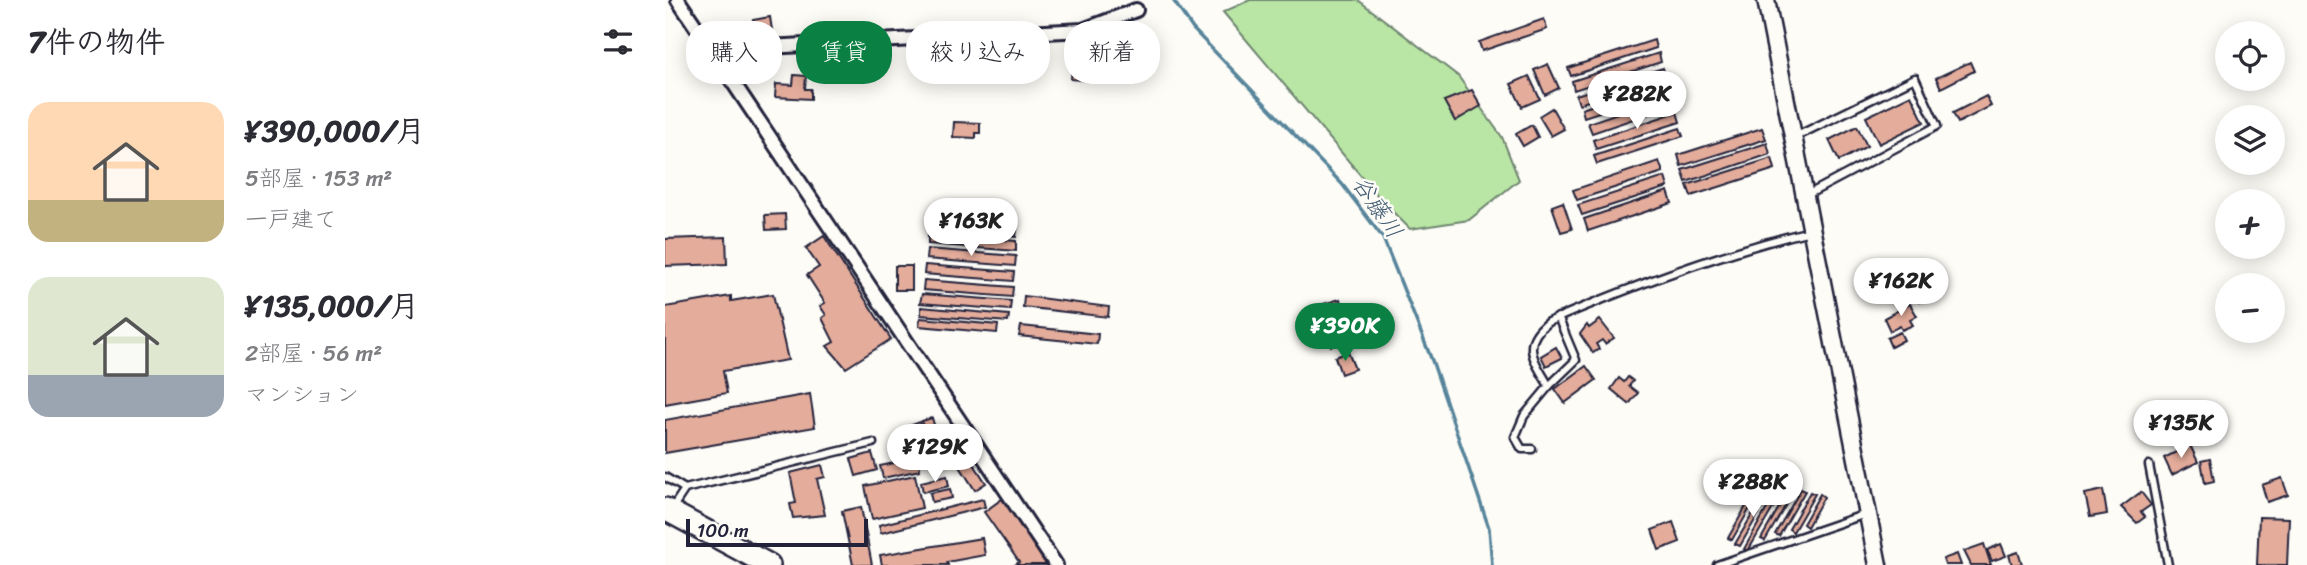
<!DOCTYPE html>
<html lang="ja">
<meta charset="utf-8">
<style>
body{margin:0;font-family:Sriracha,"Klee One",sans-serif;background:#f2f2f3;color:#2b2b33;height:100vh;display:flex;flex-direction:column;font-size:26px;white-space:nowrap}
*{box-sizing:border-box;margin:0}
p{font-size:23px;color:#7c7c81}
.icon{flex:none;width:38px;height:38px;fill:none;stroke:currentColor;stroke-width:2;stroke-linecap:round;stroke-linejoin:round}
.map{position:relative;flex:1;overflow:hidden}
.panel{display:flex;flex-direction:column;background:#fff;width:665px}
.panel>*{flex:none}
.hud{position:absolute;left:21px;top:21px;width:665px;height:63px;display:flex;gap:14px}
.tools{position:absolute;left:1550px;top:21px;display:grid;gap:14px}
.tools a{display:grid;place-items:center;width:70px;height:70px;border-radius:50%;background:#fff;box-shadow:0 4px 18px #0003;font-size:35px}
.scale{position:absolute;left:21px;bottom:18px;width:182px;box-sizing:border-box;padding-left:7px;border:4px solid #22223b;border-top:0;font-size:19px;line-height:24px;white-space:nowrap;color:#22223b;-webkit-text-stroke:5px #fdfcf7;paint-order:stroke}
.price{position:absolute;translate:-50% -60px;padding:0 16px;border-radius:24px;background:#fff;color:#222;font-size:23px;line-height:46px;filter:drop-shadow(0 2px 4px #0008)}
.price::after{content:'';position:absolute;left:50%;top:42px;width:21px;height:16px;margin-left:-10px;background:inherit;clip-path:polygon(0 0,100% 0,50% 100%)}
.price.active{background:#0b8043;color:#fff}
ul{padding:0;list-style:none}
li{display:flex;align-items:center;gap:21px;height:175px;padding:0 28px}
li span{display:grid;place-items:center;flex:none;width:196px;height:140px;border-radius:21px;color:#555}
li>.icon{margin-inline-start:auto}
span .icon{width:84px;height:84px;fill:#fffc;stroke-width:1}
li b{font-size:30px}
h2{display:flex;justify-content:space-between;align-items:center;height:84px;padding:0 28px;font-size:30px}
.tag{padding:0 24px;border-radius:28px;background:#fff;box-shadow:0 4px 18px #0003;font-size:24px;line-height:63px}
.tag.active{background:#0b8043;color:#fff}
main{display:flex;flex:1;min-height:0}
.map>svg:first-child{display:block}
.green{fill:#b9e6a4;stroke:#6e8470;stroke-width:2}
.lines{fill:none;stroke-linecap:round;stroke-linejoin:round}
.stream{stroke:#57849a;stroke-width:3.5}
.building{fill:#e4ac9b;stroke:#22223b;stroke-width:2}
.lane-casing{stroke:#22223b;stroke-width:11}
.street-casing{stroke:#22223b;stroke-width:18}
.secondary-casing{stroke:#22223b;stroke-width:21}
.highway-casing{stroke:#22223b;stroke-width:26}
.lane{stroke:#fdfcf7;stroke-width:6}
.street{stroke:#fdfcf7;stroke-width:12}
.secondary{stroke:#fdfcf7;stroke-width:16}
.highway{stroke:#fdfcf7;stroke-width:21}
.labels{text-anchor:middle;stroke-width:5;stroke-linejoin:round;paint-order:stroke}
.water-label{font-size:23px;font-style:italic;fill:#415b72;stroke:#fdfcf7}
</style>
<main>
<section class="panel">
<h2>7件の物件<svg class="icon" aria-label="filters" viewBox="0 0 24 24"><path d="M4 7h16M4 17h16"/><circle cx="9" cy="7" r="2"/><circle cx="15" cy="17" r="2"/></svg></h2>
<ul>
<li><span style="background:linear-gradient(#ffd9b3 70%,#c2b280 0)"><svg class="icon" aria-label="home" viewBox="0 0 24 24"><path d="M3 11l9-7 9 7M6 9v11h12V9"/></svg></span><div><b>¥390,000/月</b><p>5部屋 · 153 m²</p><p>一戸建て</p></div></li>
<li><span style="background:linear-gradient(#dfe7d0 70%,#9aa5b1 0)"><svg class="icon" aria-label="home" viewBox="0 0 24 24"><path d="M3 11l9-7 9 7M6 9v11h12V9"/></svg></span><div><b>¥135,000/月</b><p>2部屋 · 56 m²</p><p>マンション</p></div></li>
</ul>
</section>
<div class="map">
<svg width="1642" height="565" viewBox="0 0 1642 565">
<rect width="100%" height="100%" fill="#fdfcf7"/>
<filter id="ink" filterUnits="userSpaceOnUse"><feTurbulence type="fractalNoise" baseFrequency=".0143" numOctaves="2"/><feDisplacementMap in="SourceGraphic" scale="14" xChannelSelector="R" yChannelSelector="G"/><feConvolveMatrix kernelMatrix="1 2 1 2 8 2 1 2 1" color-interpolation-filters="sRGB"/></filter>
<g filter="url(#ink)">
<!-- green -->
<path class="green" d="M585,0H693L793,76L837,137L854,180L804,220L745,229L718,202L558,12Z"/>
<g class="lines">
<!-- stream -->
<path class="stream" d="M508,0L528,29L677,184L718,238L768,363L824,528L827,565"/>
</g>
<!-- building -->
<g class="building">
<path d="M105,17L108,37L92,40L88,20Z"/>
<path d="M879,19L882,29L817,51L814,42Z"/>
<path d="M989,40L991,48L906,76L903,68Z"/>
<path d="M994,53L996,62L909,90L907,81Z"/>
<path d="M1305,62L1309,71L1276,88L1271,78Z"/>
<path d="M883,64L894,88L880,95L869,70Z"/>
<path d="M407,66L428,69L427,81L406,79Z"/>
<path d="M998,68L1000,76L914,104L911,95Z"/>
<path d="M129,75L141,76L140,89H146V99L110,97L111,84L128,85Z"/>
<path d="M864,76L875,99L857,107L846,84Z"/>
<path d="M1002,80L1005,89L919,117L917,109Z"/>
<path d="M807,90L816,106L790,121L779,101Z"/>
<path d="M1006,95L1010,105L927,133L923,123Z"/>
<path d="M1246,95L1259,122L1214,144L1201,117Z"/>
<path d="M1321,96L1326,106L1293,123L1288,113Z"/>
<path d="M887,108L899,129L886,136L874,116Z"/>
<path d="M1012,112L1015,122L931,149L928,140Z"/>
<path d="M289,122L315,123V133H311V138L288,137Z"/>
<path d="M867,125L873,137L858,146L851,134Z"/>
<path d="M1192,126L1202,146L1174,161L1164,140Z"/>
<path d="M1015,128L1018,136L932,164L929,156Z"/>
<path d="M1097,128L1101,139L1016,166L1013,155Z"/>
<path d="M1102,143L1105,154L1021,182L1017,170Z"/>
<path d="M1107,158L1110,169L1026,196L1022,185Z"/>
<path d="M994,161L998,172L912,200L908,190Z"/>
<path d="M1000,177L1003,187L917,215L913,205Z"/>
<path d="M1003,191L1007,203L923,231L919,219Z"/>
<path d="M898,202L907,229L896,232L887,206Z"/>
<path d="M120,214L121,229L101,230L100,215Z"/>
<path d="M263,223L352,230L351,237L262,230Z"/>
<path d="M263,234L351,241V251L263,244Z"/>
<path d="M159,236L226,339L181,368L162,346L169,342L157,318L161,315L155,306L160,303L142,275L154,267L141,248Z"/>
<path d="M61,237L62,264L0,266V239Z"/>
<path d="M262,249L351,256L350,266L261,259Z"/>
<path d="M260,265L349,272L348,281L259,274Z"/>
<rect x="230" y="266" width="17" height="24"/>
<path d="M1258,277L1267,296L1254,302L1245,283Z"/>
<path d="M259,280L348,287L347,297L258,290Z"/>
<path d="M108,294L123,360L58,371L62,393L0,404V307L66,296V301Z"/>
<path d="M257,294L346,301L345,310L255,303Z"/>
<path d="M359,296L444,307L443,317L358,307Z"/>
<path d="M675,299L683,323L661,331L652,306Z"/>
<path d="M1245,304L1252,316L1245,320L1248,325L1237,330L1235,326L1225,331L1219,318Z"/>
<path d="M256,307L344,315L343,322L256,315Z"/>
<path d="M255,318L333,325L332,333L254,326Z"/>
<path d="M935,320L949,338L940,344L937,340L931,344L934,349L928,353L915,334L922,325L924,328Z"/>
<path d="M356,326L433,334L432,344L354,336Z"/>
<path d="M673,330L676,343L666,346L663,334Z"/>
<path d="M1235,332L1239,340L1226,347L1222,338Z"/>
<path d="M891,347L897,358L881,366L876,356Z"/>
<path d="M683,352L690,369L676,374L670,357Z"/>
<path d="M921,366L931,380L900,403L890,389Z"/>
<path d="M963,377L968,381L964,386L973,393L964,404L946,389L954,378L959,382Z"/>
<path d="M145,394L150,427L0,453V420Z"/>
<path d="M267,418L271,431L260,434L257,421Z"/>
<path d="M255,422L259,434L248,438L244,426Z"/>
<path d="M281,428L293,439L280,453L268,441Z"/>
<path d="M1525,445L1533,462L1507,475L1499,458Z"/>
<path d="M298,447L321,483L310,490L287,454Z"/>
<path d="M207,453L212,470L191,476L186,459Z"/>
<path d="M253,458L255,470L218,478L215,466Z"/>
<path d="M1545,459L1549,481L1540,483L1536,461Z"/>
<path d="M157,465L160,477L152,479L160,515L128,518L125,504L131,503L125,473Z"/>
<path d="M1060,466L1062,478L1048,481L1045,469Z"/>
<path d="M250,475L257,508L207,519L200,486Z"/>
<path d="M282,476L284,486L258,492L256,482Z"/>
<path d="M1617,478L1623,495L1602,502L1597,485Z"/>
<path d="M1125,488L1129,491L1100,541L1096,539Z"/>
<path d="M285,489L287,498L267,502L265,493Z"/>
<path d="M1113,489L1118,491L1083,551L1079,549Z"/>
<path d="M1136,489L1140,491L1114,536L1110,534Z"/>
<path d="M1438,490L1442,514L1425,517L1420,494Z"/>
<path d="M1101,491L1105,494L1075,546L1070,544Z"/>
<path d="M1145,492L1150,494L1128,532L1124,529Z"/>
<path d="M1476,492L1486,505L1476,512L1480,517L1472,523L1456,507Z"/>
<path d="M1155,494L1159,497L1142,527L1138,524Z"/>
<path d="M318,499L320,507L216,533L214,525Z"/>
<path d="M337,499L385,565H350L354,562L319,512Z"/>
<path d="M1084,501L1088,503L1067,540L1063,538Z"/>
<path d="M196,507L207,565H188L177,511Z"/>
<path d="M1594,517L1624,518L1622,565H1592Z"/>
<path d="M1008,522L1015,542L994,550L987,530Z"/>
<path d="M317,538L320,555L282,562L283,565H217L215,555Z"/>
<path d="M1319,544L1326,565H1306L1299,551Z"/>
<path d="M1336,544L1341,556L1327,561L1322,550Z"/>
<path d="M1353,552L1357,564L1347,565L1344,555Z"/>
<path d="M1292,554L1296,565H1280L1278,559Z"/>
</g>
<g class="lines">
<!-- lane casing -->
<g class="lane-casing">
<g id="lane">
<path d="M1130,137L1250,78L1272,126L1142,195"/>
<path d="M884,386L911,360L893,317"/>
<path d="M867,449H857L850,437L859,416L884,386C869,360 855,344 883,322C969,285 1055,253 1145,231"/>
<path d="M1484,465L1503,565"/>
<path d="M0,477L20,489"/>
<path d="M8,507L20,489L208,443"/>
<path d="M1052,565L1201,514"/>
</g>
</g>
<!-- street casing -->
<g class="street-casing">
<g id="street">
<path d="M13,0L391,565"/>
<path d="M47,50L418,30L471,10"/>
</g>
</g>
<!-- secondary casing -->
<g class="secondary-casing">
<path id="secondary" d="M1101,0L1213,565"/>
</g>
<!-- highway casing -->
<g class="highway-casing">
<path id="highway" d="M0,509L104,565"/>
</g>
<!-- lane -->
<use href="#lane" class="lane"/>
<!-- street -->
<use href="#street" class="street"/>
<!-- secondary -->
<use href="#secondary" class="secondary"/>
<!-- highway -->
<use href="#highway" class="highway"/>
</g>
</g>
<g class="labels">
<!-- water labels -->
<g class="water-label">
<text transform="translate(713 207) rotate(56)" y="8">谷藤川</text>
</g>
</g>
</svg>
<div class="tools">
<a><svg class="icon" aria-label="locate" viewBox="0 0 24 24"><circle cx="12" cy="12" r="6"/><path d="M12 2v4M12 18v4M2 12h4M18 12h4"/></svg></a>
<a><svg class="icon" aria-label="layers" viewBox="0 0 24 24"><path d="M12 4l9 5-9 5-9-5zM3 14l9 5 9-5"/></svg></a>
<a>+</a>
<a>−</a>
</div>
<div class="scale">100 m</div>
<b class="price" style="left:972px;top:131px">¥282K</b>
<b class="price" style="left:306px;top:258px">¥163K</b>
<b class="price" style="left:1236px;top:318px">¥162K</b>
<b class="price active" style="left:680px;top:363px">¥390K</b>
<b class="price" style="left:1516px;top:460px">¥135K</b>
<b class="price" style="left:270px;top:484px">¥129K</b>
<b class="price" style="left:1088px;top:519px">¥288K</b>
<div class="hud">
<a class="tag">購入</a>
<a class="tag active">賃貸</a>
<a class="tag">絞り込み</a>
<a class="tag">新着</a>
</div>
</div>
</main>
